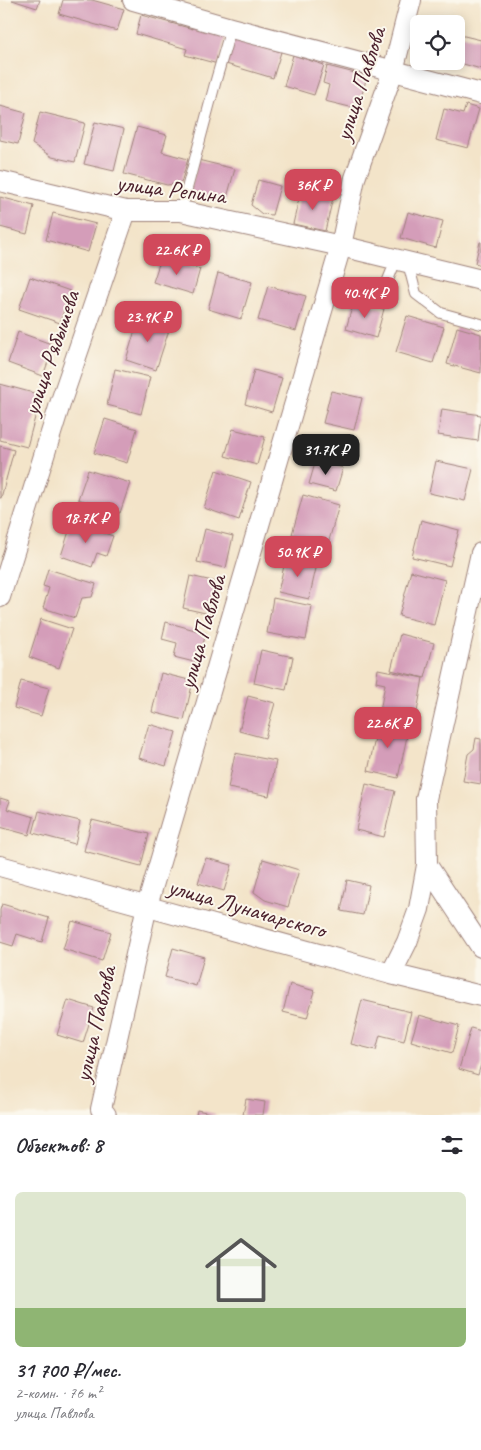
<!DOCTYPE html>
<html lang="ru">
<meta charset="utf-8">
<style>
body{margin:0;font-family:Caveat,sans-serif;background:#f2f2f3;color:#2b2b33;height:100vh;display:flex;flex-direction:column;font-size:19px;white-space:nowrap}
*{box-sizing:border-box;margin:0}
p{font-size:16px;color:#7c7c81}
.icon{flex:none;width:28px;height:28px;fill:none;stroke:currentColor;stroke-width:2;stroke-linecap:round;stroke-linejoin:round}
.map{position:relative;height:1115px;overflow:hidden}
.drawer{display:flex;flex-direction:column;background:#fff;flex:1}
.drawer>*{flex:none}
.fabs{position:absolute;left:410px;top:15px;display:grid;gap:10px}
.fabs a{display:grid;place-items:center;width:55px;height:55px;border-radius:8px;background:#fff;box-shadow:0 2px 12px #0003;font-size:25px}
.price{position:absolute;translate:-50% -42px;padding:0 11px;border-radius:10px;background:#d1495b;color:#fff;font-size:16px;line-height:32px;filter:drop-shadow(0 1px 2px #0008)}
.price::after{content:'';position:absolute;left:50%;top:30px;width:15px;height:11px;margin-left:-8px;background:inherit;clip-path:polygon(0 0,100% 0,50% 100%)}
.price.on{background:#222;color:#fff}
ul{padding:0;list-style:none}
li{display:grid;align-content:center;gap:10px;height:265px;padding:0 15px}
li+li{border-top:1px solid #e1e1e2}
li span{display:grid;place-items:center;height:155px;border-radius:8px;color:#555}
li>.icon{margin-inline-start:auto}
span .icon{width:90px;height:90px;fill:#fffc;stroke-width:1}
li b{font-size:21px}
h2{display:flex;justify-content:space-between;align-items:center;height:60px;padding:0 15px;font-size:21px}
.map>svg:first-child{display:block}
.building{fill:#d49db9}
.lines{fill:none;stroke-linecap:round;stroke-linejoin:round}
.service-casing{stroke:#9e827a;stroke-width:12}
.minor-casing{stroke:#9e827a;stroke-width:22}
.service{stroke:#fff;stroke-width:10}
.minor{stroke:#fff;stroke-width:20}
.labels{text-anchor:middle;stroke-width:4;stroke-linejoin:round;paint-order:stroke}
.street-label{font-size:24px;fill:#4a1f2b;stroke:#fbf7ec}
</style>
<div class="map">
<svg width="481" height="1115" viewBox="0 0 481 1115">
<rect width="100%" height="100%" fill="#fbf7ec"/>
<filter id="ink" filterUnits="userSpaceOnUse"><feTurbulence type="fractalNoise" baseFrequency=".02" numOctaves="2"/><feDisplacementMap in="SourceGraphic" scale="10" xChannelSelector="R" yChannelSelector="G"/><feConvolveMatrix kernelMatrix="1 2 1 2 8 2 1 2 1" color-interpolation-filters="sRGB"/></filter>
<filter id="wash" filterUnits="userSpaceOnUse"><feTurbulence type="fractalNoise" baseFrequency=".0096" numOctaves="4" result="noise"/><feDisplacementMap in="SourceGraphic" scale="20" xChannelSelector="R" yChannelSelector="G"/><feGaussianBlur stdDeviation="1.12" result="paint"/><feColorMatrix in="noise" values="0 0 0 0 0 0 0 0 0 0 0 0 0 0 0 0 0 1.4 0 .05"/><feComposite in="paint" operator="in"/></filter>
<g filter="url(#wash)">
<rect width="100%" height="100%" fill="#f3e4c9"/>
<g id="blocks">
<!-- building -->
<g class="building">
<path d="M12,0H40L37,8Z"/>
<path d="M63,0H92L124,9L117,31L59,14Z"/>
<path d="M141,15L193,29L195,21L227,30L218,64L185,55L187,49L136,34Z"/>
<path d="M456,34L481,40V69L456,62Z"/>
<path d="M233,38L281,52L273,78L226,64Z"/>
<path d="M293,55L324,65L314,95L284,86Z"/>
<path d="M327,66L367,76L358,109L325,101L329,85L323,83Z"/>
<path d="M466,105L479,109L468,148L436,140L444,109L463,114Z"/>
<path d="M0,106L26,113L18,144L0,140Z"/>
<path d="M40,112L85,123L75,162L52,157L32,144Z"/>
<path d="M95,122L124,129L114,171L84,164Z"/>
<path d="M137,127L167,135L162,152L188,159L181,183L167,185L124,174Z"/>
<path d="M198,160L235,169L226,201L190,192Z"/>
<path d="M258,180L280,186L272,215L262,214L251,205Z"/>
<path d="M301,190L333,198L325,231L293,224Z"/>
<path d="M0,197L34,206L27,234L0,227Z"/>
<path d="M408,212L443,221L436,248L401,238Z"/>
<path d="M53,213L96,224L88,252L46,240Z"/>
<path d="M480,242H481V265L475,263Z"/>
<path d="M161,258L200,269L193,294L153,282Z"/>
<path d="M218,273L252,282L241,319L208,309Z"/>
<path d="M30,277L70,291L60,323L19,309Z"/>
<path d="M268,286L306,296L296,331L258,320Z"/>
<path d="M354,300L384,309L376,338L346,329Z"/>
<path d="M407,316L444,327L433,363L396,352Z"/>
<path d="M139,317L170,327L156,370L126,360Z"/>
<path d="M457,327L481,334V373L447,364Z"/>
<path d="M18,332L54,345L43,376L8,363Z"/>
<path d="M115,369L150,377L141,414L107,405Z"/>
<path d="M254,370L282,378L272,412L245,404Z"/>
<path d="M0,384L41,395L27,447L0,440Z"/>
<path d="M331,391L362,398L354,430L323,423Z"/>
<path d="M442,409L481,415L478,441L438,435Z"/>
<path d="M105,419L137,429L127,463L94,453Z"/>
<path d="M233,429L265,437L257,465L225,456Z"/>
<path d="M0,446L14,450L1,498H0Z"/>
<path d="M316,460L343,468L336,491L309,484Z"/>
<path d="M436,461L473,469L465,501L429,493Z"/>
<path d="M88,470L130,483L120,513L78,499Z"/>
<path d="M216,470L251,482L239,520L204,508Z"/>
<path d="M303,495L339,505L328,544L292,534Z"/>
<path d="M421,520L459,530L450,566L412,557Z"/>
<path d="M72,522L113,536L106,556L97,553L92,567L61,556Z"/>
<path d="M205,529L233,536L226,568L197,562Z"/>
<path d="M286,557L317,564L309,599L278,592Z"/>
<path d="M48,569L96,584L92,597L82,598L75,618L43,608L49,588L43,586Z"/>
<path d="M411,571L445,580L434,625L399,616Z"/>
<path d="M190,576L217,582L210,614L183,608Z"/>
<path d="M273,598L312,606L306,640L267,633Z"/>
<path d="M41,619L72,629L59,668L29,657Z"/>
<path d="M166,622L206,633L198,663L174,657L177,643L162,639Z"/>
<path d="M400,634L434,643L425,678L391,670Z"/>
<path d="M261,650L293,657L286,690L254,683Z"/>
<path d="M378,669L423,678L416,718L380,711L385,684L376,682Z"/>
<path d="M161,673L193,681L184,720L152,712Z"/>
<path d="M21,681L49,688L41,716L14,708Z"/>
<path d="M248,696L275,703L265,738L239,731Z"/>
<path d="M379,720L409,727L398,778L368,771Z"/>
<path d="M149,724L176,732L166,766L139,758Z"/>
<path d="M476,738L481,739V784L463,781L468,754L474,749Z"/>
<path d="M235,753L276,761L269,796L228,788Z"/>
<path d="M366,784L395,791L384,837L356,830Z"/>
<path d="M0,798L10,801L7,809L34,817L29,835L0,827Z"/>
<path d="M39,811L80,821L75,844L33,833Z"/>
<path d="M92,820L149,834L141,866L84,851Z"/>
<path d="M206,858L232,865L224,891L198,883Z"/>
<path d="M263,859L299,870L288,907L265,900L254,892Z"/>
<path d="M347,880L369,885L363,915L341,911Z"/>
<path d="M2,904L49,918L42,942L17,934L13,946L0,942V910Z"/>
<path d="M72,921L111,932L102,961L63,949Z"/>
<path d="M173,948L204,957L196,986L165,977Z"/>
<path d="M290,984L315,991L307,1018L283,1012Z"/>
<path d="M68,1000L94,1008L83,1043L57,1035Z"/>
<path d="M362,1000L411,1012L404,1041L380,1035L376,1050L351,1044Z"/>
<path d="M419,1015L459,1026L452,1053L411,1041Z"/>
<path d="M471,1028L481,1031V1064L478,1075L459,1069Z"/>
<path d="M246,1099L265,1102L263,1115H243Z"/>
<path d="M197,1110L215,1114V1115H196Z"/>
</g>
</g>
</g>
<g filter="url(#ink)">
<use href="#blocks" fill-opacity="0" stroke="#9e827a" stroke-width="1"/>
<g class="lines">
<!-- service casing -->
<g class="service-casing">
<g id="service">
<path d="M181,211L216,80L231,28"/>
<path d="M408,263L416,294L441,313L481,324"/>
<path d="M386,293L388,280L396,260"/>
</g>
</g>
<!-- minor casing -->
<g class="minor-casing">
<g id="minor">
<path d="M133,0L231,28L481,94"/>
<path d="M0,181L126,211H181L341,246L481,280"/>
<path d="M0,597L61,401L126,211"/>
<path d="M427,865L481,947"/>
<path d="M0,866L391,974L481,996"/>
<path d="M391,974L407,942L419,909L427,865L426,799L481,553"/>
<path d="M106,1115L101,1109L147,906L341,246L355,178L393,71L411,0"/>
</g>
</g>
<!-- service -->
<use href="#service" class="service"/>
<!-- minor -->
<use href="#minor" class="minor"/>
</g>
</g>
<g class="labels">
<!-- street labels -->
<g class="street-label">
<text transform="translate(360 84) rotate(-72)" y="8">улица Павлова</text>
<text transform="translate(171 189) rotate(7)" y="8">улица Репина</text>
<text transform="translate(51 353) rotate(-71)" y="8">улица Рябышева</text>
<text transform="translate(202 632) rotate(-74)" y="8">улица Павлова</text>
<text transform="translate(247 908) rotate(16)" y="8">улица Луначарского</text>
<text transform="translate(95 1024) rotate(-77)" y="8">улица Павлова</text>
</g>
</g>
</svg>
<div class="fabs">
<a><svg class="icon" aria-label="locate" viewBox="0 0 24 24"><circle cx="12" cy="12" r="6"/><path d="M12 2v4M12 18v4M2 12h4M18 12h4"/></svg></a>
</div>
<b class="price" style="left:313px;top:211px">36K ₽</b>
<b class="price" style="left:177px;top:276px">22.6K ₽</b>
<b class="price" style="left:365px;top:319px">40.4K ₽</b>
<b class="price" style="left:148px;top:343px">23.9K ₽</b>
<b class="price on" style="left:326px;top:476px">31.7K ₽</b>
<b class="price" style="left:86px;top:544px">18.7K ₽</b>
<b class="price" style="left:298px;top:578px">50.9K ₽</b>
<b class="price" style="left:388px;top:749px">22.6K ₽</b>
</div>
<section class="drawer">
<h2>Объектов: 8<svg class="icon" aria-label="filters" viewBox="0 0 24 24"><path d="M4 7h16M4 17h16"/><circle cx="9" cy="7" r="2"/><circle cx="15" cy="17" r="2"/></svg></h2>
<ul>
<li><span style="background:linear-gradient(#dfe7d0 75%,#8fb573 0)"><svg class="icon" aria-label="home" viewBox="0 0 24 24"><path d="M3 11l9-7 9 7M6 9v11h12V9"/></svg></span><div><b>31 700 ₽/мес.</b><p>2-комн. · 76 m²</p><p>улица Павлова</p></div></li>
</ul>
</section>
